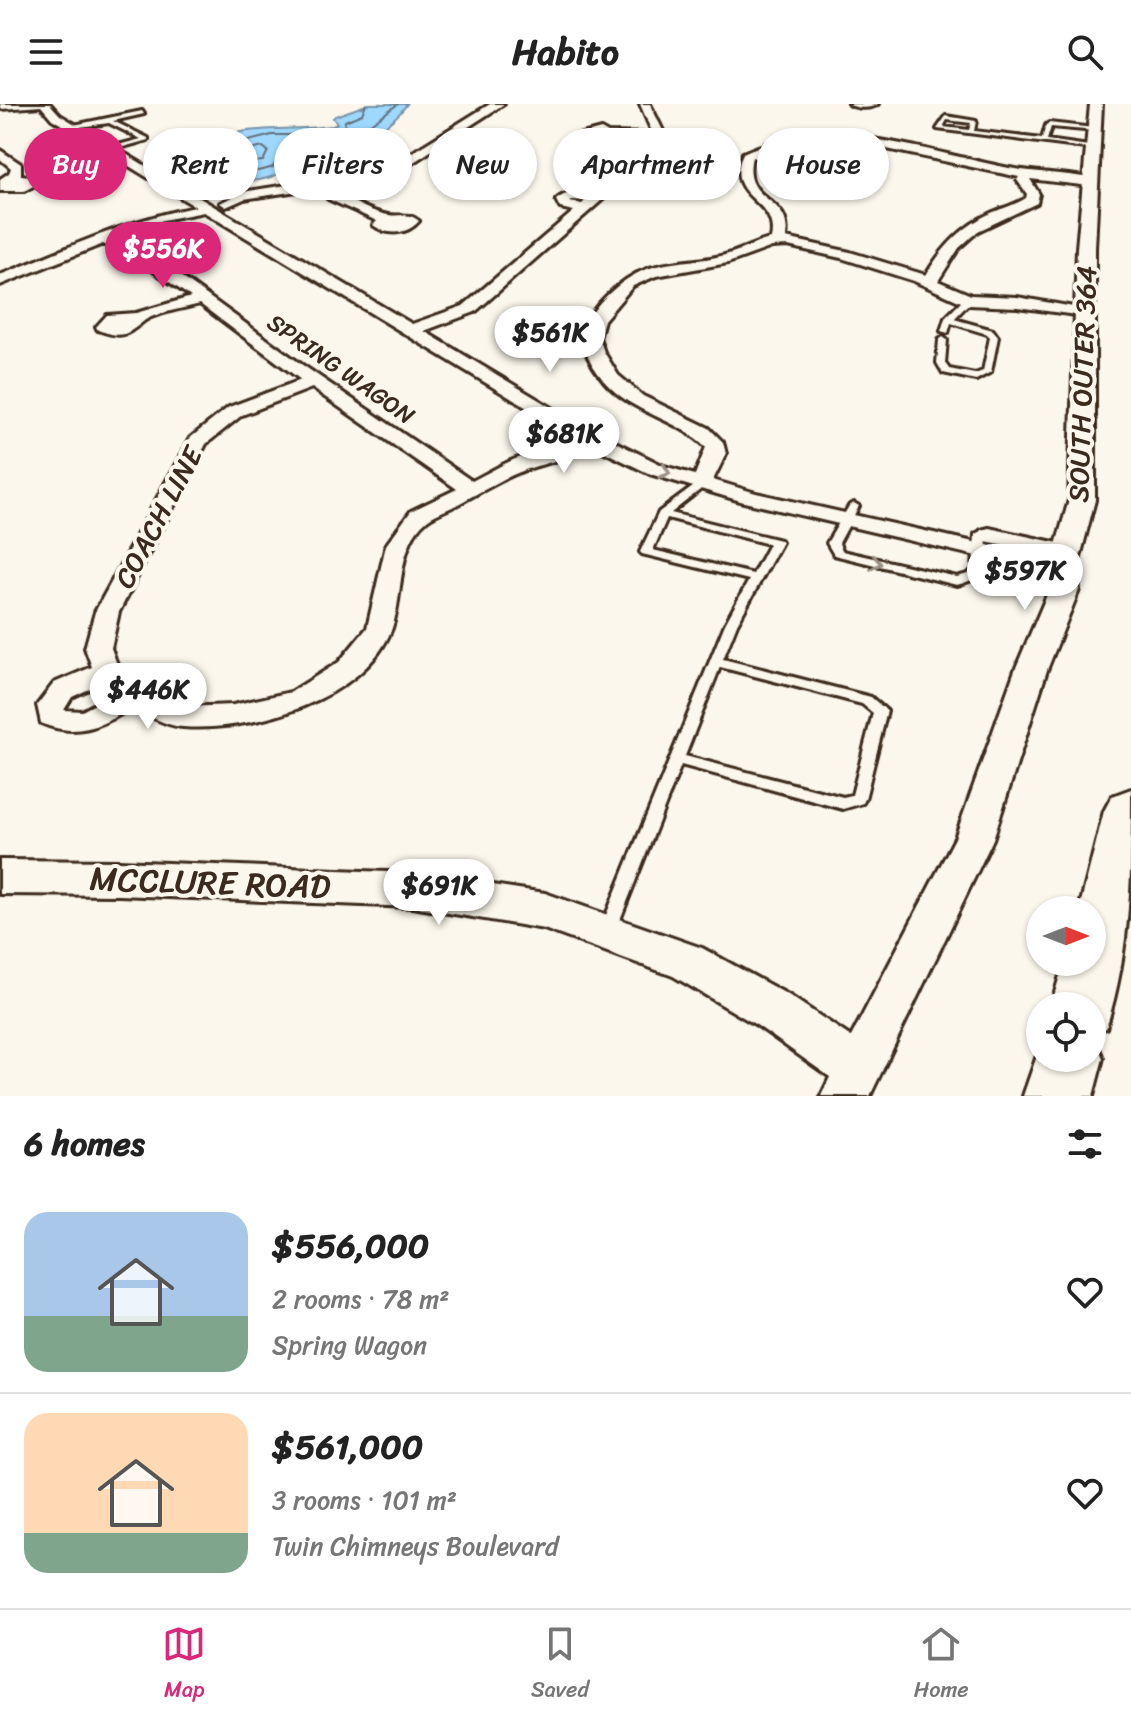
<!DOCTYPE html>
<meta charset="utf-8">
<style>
body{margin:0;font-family:Sriracha,sans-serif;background:#f2f2f2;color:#222;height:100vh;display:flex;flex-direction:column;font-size:30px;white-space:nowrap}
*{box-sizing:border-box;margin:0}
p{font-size:26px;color:#767676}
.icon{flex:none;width:44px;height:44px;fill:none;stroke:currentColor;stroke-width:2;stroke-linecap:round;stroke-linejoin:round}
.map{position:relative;height:992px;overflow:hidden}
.drawer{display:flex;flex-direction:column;background:#fff;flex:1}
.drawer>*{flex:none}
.hud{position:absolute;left:24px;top:24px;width:1084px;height:72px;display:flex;gap:16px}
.needle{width:52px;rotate:90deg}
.buttons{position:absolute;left:1026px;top:792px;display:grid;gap:16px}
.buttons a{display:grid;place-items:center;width:80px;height:80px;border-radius:50%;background:#fff;box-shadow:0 2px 6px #0004;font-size:40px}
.price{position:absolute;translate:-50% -68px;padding:0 18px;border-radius:28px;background:#fff;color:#222;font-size:26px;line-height:52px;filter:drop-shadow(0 2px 4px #0008)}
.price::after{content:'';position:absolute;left:50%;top:48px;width:24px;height:18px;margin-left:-12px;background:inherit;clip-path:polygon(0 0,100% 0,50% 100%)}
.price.current{background:#db2777;color:#fff}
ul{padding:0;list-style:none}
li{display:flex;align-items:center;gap:24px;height:200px;padding:0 24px}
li+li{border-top:2px solid #e0e0e0}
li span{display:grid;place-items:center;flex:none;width:224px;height:160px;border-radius:24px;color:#555}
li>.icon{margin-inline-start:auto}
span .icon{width:96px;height:96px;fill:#fffc;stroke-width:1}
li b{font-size:34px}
h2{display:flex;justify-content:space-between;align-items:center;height:96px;padding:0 24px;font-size:34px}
.pill{padding:0 28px;border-radius:36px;background:#fff;box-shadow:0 2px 6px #0004;font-size:28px;line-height:72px}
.pill.current{background:#db2777;color:#fff}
header{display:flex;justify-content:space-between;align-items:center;height:104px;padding:0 24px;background:#fff;font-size:36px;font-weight:800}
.dock{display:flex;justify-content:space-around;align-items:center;height:112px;border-top:2px solid #e0e0e0;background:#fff;font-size:22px;color:#767676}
.dock a{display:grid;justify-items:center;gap:4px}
.dock .current{color:#db2777}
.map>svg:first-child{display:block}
.water{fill:#9fd8ff;stroke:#7792a5;stroke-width:2}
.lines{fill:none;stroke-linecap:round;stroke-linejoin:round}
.shore{stroke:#637078;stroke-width:2}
.service-casing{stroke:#3b2a1e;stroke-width:6}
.minor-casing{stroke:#3b2a1e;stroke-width:6}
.tertiary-casing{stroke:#3b2a1e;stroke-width:6}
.motorway-casing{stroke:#3b2a1e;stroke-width:6}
.service{fill:#fbf7ec;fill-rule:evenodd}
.minor{fill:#fbf7ec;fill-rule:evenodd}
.tertiary{fill:#fbf7ec;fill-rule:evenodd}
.motorway{fill:#fbf7ec;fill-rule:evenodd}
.oneway{stroke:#9b9085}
.labels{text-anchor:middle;stroke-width:8;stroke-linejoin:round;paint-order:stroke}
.far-street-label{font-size:24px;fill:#3b2a1e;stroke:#fbf7ec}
.street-label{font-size:28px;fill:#3b2a1e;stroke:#fbf7ec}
.near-street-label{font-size:34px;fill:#3b2a1e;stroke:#fbf7ec}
</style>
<header><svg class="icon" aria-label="menu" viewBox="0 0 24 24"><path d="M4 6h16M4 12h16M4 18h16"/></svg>Habito<svg class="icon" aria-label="search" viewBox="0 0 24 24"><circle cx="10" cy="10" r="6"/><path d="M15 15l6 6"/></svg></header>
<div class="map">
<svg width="1131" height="992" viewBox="0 0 1131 992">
<rect width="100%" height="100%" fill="#fbf7ec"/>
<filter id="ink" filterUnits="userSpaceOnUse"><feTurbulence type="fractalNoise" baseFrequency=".0125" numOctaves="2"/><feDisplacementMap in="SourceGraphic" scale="16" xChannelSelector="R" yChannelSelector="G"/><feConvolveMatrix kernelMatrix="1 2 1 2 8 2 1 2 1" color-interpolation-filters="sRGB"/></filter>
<g filter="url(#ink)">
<!-- water -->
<path class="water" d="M369,0H407C381,38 326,47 285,55L278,70C243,87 219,66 185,58C190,54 191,48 197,44C238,18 289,28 333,22L337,19L333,14L335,12Z"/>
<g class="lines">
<!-- shore -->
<g class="shore">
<path d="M366,0L362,10L345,17L343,31L369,21L398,0"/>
<path d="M272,31H325L328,35L318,41L282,48L273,63C248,72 227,68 205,53L207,48Z"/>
<path d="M263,43L268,47L263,57L243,59L233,55L235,50Z"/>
</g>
<!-- service casing -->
<g class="service-casing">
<g id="service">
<path d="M142,7L144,10L113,17L148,34V36L109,47L107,44L141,35L109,19L72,24L69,22Z"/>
<path d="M946,12L976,17L974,27L1042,35L1046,21L1049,19L1094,24L1096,27L1051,23L1047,36L1096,43L1093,45L937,25ZM947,16L971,19L969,26L943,23Z"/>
<path d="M765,40L822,56L823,57L801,66L744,51L747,49L801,62L814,57L763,43Z"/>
<path d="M965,194L972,196L954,215L993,226L998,233L991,268L976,276L943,269L937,259L939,236L943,233L947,236L945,259L949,265L975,270L983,267L990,233L987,230L951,219L948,229L941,227L945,214Z"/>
<path d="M701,377L706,380L705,382L671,409L780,436L782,438L737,520L723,555L871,593L887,607L865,695L863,699L843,705L681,661L616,826L614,831L608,833L602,831L600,826L725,520L749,476L642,450L640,448L659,408ZM667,414L769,440L753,470L653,446ZM720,563L862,600L873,609L852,691L843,693L685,652Z"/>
<path d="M854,399L859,402L839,439L842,447L957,473L968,470L973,465L975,430L981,427L987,430C985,463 993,471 957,481L834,451L827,439L849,402Z"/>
</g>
</g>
<!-- minor casing -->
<g class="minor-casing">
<g id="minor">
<path d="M0,0H50L60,11L412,220L463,202L574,107L560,104L556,96C567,86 579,89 593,91L645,47L652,36C632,36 589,42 575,32L601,25L608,29L653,30L640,0H650L666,33L653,51L475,208L424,227L584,323L597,318L604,320L607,324L599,330L664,362L695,371L706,343C677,314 632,310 604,277C596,267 582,247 583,234C583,207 623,173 647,165C672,156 700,158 725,151C741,147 755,138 771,135C780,93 722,97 743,49C827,10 923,47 1009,64C1037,69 1066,69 1094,75V81L1090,82L1030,75L1039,90L1037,99L978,127L959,144L938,177L971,191L1017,193L1085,205L1093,210L1091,213L1017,203L968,201L914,177L841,154L788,142L772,143L728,159L656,172L633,182L604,216L599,234L604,248L618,271L643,292L709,324L723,338L726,350L713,376L756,389L1063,458L1071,460L1075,465L1071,470L1063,472L744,398L650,370L584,338C568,358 548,357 525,366C503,374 481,388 460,399C450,405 436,409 427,416C396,441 404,490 392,524C365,596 252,628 183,623C166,622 147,610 131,604C101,623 75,634 41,619L37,601L54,579L92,563L85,544L95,508L190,334L229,303L301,276L200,200C187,204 154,209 144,217C126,231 123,235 98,226L96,223L107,211L136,209L191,193L140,158L103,140L0,181V171C64,146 128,115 196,103L52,15L41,2L1,5ZM805,38L882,44L1019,73L1017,76L1027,90L1026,94C1015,101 1003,104 991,109C961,123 942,144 926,171L850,148L786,134C793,90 741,101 752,53L775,42ZM574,96L585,97L582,100L569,98ZM204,108L570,330C554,349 534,348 513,356C499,362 486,370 472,377L301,260L172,166L115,135L163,116ZM312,284L457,385L411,407L386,441L367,524L339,558L291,588L233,601L183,603L138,586L118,563L111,544L119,508L206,340L242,311ZM102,579L112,591L82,607L64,606L72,593Z"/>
<path d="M490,0H504L409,61L329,82C342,93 370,108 388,111C401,113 408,108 419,117C407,131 388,132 373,121L377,117L328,95L317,84L244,95L226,103L220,99L242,88L331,74L400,56Z"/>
<path d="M849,0H878C872,5 855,5 849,0Z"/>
<path d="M0,46L21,60V71L39,73V79L24,87H0V75L9,69L11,64L0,55Z"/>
<path d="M479,52L488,57V63L471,68L450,61L458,53Z"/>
<path d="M989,424L1077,443L1080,448L1077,453L1069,455L981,436L978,431L981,426Z"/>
</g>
</g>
<!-- tertiary casing -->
<g class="tertiary-casing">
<path id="tertiary" d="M1090,0H1102L1095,144V396L1077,465L1079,486L1047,566L993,735L870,992H821L830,973L758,922L673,872L544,825L412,803L119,791L0,790V756L119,757L412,769L545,789L702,844L790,892L851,933L955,734L1015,566L1049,486V465L1069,396L1077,144Z"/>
</g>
<!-- motorway casing -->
<g class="motorway-casing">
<g id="motorway">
<path d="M1131,685C1131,768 1131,846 1106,924L1092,929V902H1051L1064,858H1092V806H1079L1104,707L1112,692Z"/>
<path d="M1093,931L1103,954L1093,992H1023L1040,943V954H1092Z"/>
</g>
</g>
<!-- service -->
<use href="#service" class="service"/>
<!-- minor -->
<use href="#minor" class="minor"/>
<!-- tertiary -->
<use href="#tertiary" class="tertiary"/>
<!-- motorway -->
<use href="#motorway" class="motorway"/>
</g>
<!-- one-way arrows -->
<defs><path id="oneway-chevron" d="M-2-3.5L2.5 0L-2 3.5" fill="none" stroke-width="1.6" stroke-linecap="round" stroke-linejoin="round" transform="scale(2)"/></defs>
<g class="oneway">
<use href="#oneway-chevron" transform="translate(665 368) rotate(19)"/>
<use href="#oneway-chevron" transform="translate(876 459) rotate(12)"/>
</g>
</g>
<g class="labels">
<!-- far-street labels -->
<g class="far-street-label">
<text transform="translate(341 265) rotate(35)" y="8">SPRING WAGON</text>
</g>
<!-- street labels -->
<g class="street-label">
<text transform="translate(1082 280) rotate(-88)" y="10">SOUTH OUTER 364</text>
<text transform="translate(158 413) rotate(-62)" y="10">COACH LINE</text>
</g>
<!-- near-street labels -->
<g class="near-street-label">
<text transform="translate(210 778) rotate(2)" y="12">MCCLURE ROAD</text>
</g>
</g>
</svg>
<div class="buttons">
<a><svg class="needle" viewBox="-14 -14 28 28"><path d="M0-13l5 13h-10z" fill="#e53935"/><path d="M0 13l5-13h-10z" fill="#767676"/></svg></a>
<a><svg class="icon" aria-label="locate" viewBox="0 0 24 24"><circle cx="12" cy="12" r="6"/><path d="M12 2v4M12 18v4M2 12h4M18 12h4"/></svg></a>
</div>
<b class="price current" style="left:163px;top:186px">$556K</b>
<b class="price" style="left:550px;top:270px">$561K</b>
<b class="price" style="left:564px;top:371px">$681K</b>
<b class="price" style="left:1025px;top:508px">$597K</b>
<b class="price" style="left:148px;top:627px">$446K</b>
<b class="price" style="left:439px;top:823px">$691K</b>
<div class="hud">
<a class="pill current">Buy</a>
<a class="pill">Rent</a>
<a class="pill">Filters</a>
<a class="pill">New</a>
<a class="pill">Apartment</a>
<a class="pill">House</a>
</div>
</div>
<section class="drawer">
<h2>6 homes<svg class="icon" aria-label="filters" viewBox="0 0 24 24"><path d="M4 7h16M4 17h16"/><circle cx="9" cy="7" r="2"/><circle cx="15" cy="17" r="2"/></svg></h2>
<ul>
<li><span style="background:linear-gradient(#a9c7e8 65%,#7fa58c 0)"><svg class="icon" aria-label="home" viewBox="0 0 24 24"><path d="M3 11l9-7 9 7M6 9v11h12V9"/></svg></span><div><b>$556,000</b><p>2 rooms · 78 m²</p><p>Spring Wagon</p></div><svg class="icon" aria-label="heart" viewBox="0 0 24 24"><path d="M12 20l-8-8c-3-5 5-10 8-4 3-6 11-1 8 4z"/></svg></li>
<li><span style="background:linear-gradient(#ffd9b3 75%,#7fa58c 0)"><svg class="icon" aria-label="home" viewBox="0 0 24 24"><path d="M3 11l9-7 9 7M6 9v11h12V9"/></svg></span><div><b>$561,000</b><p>3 rooms · 101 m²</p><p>Twin Chimneys Boulevard</p></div><svg class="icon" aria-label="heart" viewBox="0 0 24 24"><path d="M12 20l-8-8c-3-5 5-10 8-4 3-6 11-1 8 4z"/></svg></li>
</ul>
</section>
<nav class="dock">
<a class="current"><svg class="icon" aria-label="map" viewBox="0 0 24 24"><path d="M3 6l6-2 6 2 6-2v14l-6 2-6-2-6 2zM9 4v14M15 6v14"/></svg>Map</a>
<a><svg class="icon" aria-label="saved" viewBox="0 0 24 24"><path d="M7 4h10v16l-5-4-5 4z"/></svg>Saved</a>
<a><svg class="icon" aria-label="home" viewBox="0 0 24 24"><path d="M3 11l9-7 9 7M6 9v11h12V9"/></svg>Home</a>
</nav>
